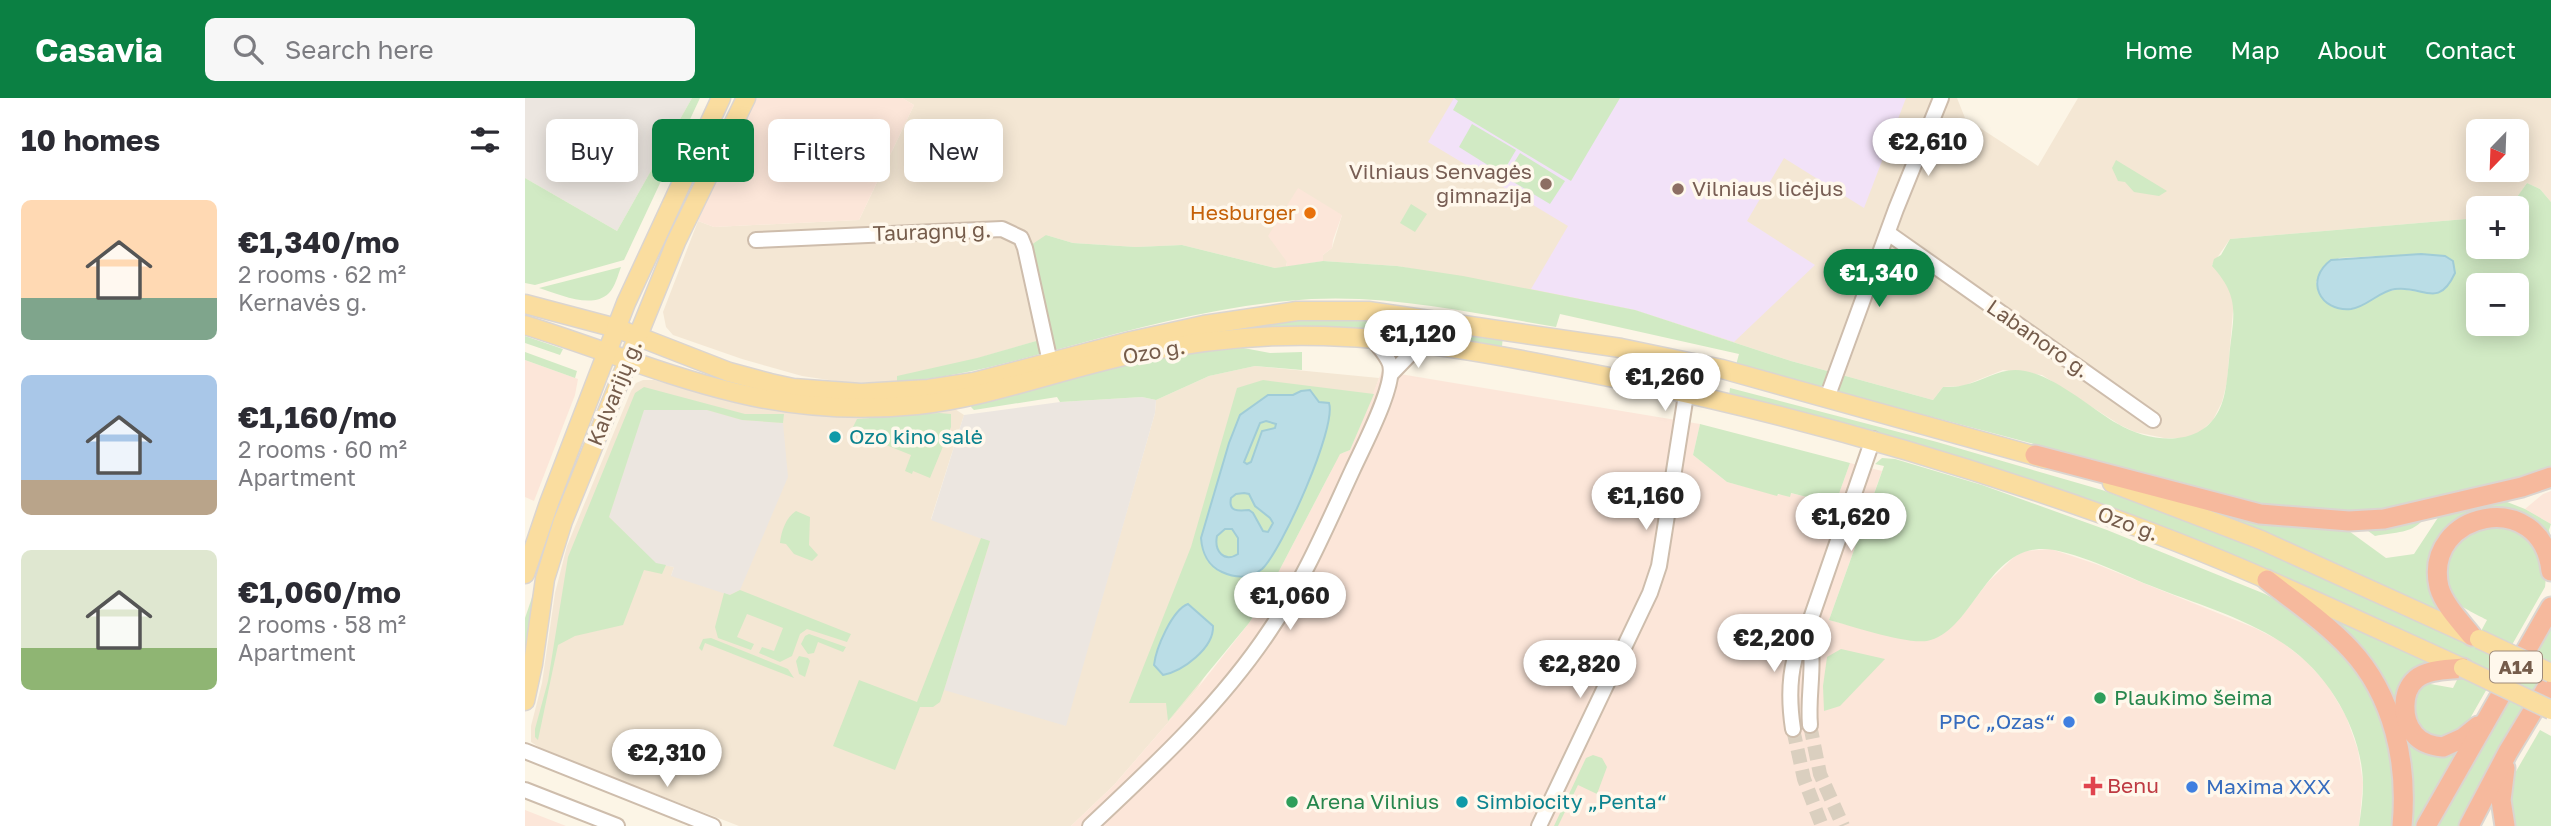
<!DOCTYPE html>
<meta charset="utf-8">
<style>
body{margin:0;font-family:"Golos Text",sans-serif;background:#f7f7f7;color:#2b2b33;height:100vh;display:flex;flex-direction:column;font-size:26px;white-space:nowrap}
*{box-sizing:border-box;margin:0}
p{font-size:23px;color:#7c7c81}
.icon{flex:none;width:38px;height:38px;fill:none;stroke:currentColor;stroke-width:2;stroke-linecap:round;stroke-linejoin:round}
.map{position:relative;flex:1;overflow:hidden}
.side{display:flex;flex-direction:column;background:#fff;width:525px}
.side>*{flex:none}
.top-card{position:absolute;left:21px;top:21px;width:665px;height:63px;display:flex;gap:14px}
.needle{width:46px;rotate:203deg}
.controls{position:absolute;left:1941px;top:21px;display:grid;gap:14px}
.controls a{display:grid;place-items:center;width:63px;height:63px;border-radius:10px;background:#fff;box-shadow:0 4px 18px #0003;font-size:35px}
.price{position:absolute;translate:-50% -60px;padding:0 16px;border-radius:24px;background:#fff;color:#222;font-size:23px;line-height:46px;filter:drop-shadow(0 2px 4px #0008)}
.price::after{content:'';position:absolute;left:50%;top:42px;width:21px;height:16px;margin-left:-10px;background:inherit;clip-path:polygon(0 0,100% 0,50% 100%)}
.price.active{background:#0b8043;color:#fff}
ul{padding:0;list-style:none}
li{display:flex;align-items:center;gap:21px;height:175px;padding:0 21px}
li span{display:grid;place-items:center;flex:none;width:196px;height:140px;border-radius:10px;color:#555}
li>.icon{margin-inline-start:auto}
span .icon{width:84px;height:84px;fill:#fffc;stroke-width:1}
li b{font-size:30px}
h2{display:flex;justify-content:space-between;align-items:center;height:84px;padding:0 21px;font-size:30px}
.chip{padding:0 24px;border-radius:10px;background:#fff;box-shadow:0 4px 18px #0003;font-size:24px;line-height:63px}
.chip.active{background:#0b8043;color:#fff}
header{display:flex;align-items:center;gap:42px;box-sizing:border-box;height:98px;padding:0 35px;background:#0b8043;color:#fff}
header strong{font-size:33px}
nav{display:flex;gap:38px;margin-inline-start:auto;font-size:24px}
.search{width:490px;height:63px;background:#f7f7f7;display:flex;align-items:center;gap:18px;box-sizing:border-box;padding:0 24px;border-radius:10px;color:#7c7c81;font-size:26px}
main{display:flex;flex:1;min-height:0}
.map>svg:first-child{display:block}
.residential{fill:#f4e7d4;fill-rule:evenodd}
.commercial{fill:#fce6d9}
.industrial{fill:#ece6e0}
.education{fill:#f2e2f8}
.green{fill:#d1eac4;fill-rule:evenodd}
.water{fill:#badde6;stroke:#a0ccd7;stroke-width:2;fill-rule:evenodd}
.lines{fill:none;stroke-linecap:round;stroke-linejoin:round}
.minor-tunnel{stroke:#dacfbf;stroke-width:14;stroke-dasharray:14 7;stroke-linecap:butt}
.minor-casing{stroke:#cebdac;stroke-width:18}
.major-casing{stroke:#dbd5d0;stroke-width:21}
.highway-casing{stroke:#dbd5d0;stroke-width:23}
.minor{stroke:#fff;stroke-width:14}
.major{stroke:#fadd9f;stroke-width:18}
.highway{stroke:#f6b99d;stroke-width:19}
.major-bridge-casing{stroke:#dbd5d0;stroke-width:21;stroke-linecap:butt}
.major-bridge{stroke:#fadd9f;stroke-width:18}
.education-dot{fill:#8d6e63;stroke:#fff8ec;stroke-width:2.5}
.food-dot{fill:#e8710a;stroke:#fff8ec;stroke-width:2.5}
.culture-dot{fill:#0f9aa8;stroke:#fff8ec;stroke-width:2.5}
.leisure-dot{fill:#2e9e5b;stroke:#fff8ec;stroke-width:2.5}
.shop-dot{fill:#3f7fe0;stroke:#fff8ec;stroke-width:2.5}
.health-dot{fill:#e0444e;stroke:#fff8ec;stroke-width:2.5}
.labels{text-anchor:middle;stroke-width:7;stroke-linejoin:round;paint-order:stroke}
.shield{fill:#fff8ec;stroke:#9e8b7b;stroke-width:2}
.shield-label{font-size:19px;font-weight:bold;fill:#755c4b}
.education-label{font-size:21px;fill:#785e54;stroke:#fff8ec;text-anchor:end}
.food-label{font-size:21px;fill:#c56008;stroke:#fff8ec;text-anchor:end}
.street-label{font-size:21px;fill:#755c4b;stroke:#fff8ec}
.culture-label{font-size:21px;fill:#0d838f;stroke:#fff8ec;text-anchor:start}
.leisure-label{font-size:21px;fill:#27864d;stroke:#fff8ec;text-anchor:start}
.shop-label{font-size:21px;fill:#366cbe;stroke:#fff8ec;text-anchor:end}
.health-label{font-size:21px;fill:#be3a42;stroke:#fff8ec;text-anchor:start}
</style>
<header>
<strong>Casavia</strong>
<div class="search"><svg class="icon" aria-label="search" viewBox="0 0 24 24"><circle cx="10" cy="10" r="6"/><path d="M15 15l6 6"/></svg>Search here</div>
<nav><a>Home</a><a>Map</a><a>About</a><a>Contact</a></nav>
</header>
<main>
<section class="side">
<h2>10 homes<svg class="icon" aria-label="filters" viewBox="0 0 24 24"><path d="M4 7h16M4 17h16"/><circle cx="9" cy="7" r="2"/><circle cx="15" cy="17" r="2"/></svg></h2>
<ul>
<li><span style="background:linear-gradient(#ffd9b3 70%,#7fa58c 0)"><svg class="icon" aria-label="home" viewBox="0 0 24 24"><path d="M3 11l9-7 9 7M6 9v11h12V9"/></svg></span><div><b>€1,340/mo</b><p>2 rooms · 62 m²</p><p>Kernavės g.</p></div></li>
<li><span style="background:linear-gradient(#a9c7e8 75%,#b9a48a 0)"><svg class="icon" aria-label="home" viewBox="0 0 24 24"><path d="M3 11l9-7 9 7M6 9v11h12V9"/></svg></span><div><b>€1,160/mo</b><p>2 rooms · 60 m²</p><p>Apartment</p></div></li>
<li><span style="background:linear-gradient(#dfe7d0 70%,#8fb573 0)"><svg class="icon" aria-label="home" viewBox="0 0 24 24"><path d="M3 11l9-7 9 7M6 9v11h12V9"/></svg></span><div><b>€1,060/mo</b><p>2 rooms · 58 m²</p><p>Apartment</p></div></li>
</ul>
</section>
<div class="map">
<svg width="2026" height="728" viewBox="0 0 2026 728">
<rect width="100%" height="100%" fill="#fcf5e6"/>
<!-- residential -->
<g class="residential">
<path d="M377,0H1432L1440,20L1513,68L1553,0H2026V104L2015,91L2002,85L1984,110H1953V120L1705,141L1687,167L1701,183L1709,201L1702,284L1697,304L1688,322L1674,335L1659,340H1639L1610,334L1595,327L1517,277L1478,272L1438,288L1418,289L1408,302L1266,263L1110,212L872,168L798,163V157L807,150L817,117L762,164L761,169L750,170L657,147L611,149L548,145L521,137L525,239L372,284L324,285L277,278L217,261L148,237L141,229L138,214L173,123L189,129L334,122L389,7ZM1953,33H1992V72H1953Z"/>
<path d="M730,268L854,280L842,315L672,591L589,687L546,728H214L20,653L6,644V628L17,585L30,495L42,448L106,293L111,285L118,282H129L214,306L302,313L427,309L439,317L406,421L465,443L540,628L630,315L631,302L684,278ZM263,379L146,478L149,469L131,465Z"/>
</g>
<!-- commercial -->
<g class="commercial">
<path d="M230,0H377L389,7L334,122L189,129L173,123L191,79Z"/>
<path d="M773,90L817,117L808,142L807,150L798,157V163L761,169L762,164L743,138Z"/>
<path d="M0,262L53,281L50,297L9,403L0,399Z"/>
<path d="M857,273L1175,326L1168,357L1202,384L1252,397L1265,395L1303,404L1306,418L1325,365L1357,373L1304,522L1350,534L1437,518L1463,484L1489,459L1500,453L1526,451L1571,466L1730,530L1757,544L1781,563L1802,586L1821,618L1833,652L1838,685L1834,728H546L589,687L672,591L724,525L741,498L815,356L825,352Z"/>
<path d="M2026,393V426L2000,411L2018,396Z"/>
<path d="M0,712L41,728H0Z"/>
</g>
<!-- industrial -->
<g class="industrial">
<path d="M0,0H167L92,133L0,80Z"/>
<path d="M617,299L631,302L630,315L541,628L419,592L465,444L406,422L439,317L535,304Z"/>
<path d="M119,311L182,312L217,322L258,325L263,379L215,492L204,497L146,478L149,469L131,466L84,419Z"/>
</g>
<!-- education -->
<path class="education" d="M929,0H1381L1339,110L1259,60L1222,123L1290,167L1209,244L1110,212L1006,191L1043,128L903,44Z"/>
<!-- green -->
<g class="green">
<path d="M167,0H175L99,162L10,187L0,185V80L92,133Z"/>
<path d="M929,0H1095L1046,83L928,12L933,3Z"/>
<path d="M947,26L991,52L977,76L934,49Z"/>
<path d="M995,55L1040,83L1025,106L980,79Z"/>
<path d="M1591,62L1642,93L1634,98L1609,94L1600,84L1593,83L1587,70Z"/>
<path d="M2002,85L2015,91L2026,104V371L1986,384L1854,416L1773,417L1635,385L1566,361L1211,267L1214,256L1035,216L1031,229C943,214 851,193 762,203C686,210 612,230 538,250C482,265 429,280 372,284V278L452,260L525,239L506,147L521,137L548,145L611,149L657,147L750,170L798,163L872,168L938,178L1110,212L1266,263L1408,302L1418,289C1425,289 1432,289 1439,287C1461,282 1477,268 1500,273C1532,279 1565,310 1593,326C1621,343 1669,350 1690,319C1701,304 1702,281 1704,262C1707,220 1718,202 1687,168L1689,161L1696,157L1705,141L1953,120V149H1992V110H1984ZM1896,156L1920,158L1926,183L1920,191L1910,196L1875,191L1860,194H1794L1791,184L1814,160ZM1953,187H1992V226H1953Z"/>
<path d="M886,106L902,116L890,134L875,125Z"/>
<path d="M96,169C93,177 90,189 84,195C67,212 34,196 14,190Z"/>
<path d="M840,219L978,238L977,248L1100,272L1103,261L1149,271L1152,277L1150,285L895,238L822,230H748L648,239L768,220Z"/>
<path d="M0,238L38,251L35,257L0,245Z"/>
<path d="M708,248L745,255L777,254V272L730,268L684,278L631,302L617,299L535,304L532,299L449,312L446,309L447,305C534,282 619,260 708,248Z"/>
<path d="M0,254L52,273L50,280L0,262Z"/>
<path d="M738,282L849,296L825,352L815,356L741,498L724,525L643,623L641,605H604L666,449L712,290Z"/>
<path d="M119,289L220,316H259L258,325L217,322L182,312H119L84,419L131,465L141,467L137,476L119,472L98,527L50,538L33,547L13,642L10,639V631L23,583L43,459L110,295Z"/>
<path d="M1205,290L1412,344L1577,392L1714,442L1826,491L1948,548L1962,522C1949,515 1929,507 1923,493C1909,460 1942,424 1975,426C1985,427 2000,438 2009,443L2021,479L2020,489L1943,624L1920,643L1895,633L1888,612L1889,596L1900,585L1928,590L1941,564C1831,516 1721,464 1610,420C1478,367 1340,334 1204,298Z"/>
<path d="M414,315L426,316V329L405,380L388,373L387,376L380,373L386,357L326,333L332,321Z"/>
<path d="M1175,326L1325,365L1306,418L1301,413L1302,404L1266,395L1265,399L1253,396L1252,398L1202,384L1168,357Z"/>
<path d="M1357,360L1370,361L1457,387L1582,432L1740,496L1778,517L1834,568L1867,641L1871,728H1834C1836,714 1838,700 1838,686C1837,631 1802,573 1756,544C1716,518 1668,505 1624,487C1596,476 1543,449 1514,451C1460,455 1446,535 1402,543C1379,546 1327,528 1304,522L1359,368L1350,366Z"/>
<path d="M1653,400L1817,428L1861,460L1889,456L1916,415L1977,402L2000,411L2026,426L2024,432L2026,441L2003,420L1918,436L1916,514H1912L1771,448Z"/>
<path d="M271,413L285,419L284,447L293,457L287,463L269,456L261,446L255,445C256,434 261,419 271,413Z"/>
<path d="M1900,419C1889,436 1869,434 1850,438L1835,427Z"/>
<path d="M456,440L465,443L419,592L415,604L408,609H395L370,672L308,648L334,582L392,604Z"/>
<path d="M15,476L0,580V520Z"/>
<path d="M215,492L326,536L322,544L282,531L275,536L267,558L255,564L234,555L237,549L249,553L258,530L222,516L212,539L229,546L226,552L193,540L190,529L199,495L205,497Z"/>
<path d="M1785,508L1910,567L1896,571L1882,635L1933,650L1892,728H1886L1888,693L1880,636Z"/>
<path d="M2026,526V565L1934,728H1912Z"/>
<path d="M284,536L321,549L318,554L293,544L289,555L283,556L276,546L280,538Z"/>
<path d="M186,540L263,571L269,580L180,545L177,553L174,550L178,541Z"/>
<path d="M1316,551L1360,561L1315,608L1299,613L1298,588L1302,559Z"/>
<path d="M274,558L283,560L285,563L280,579L274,576L271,563Z"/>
<path d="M2015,632L2026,638V728H1986L1984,723L1986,682Z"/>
<path d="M1068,657L1077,660L1082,669L1072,696L1053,687L1033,728H1029L1061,660Z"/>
</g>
<!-- water -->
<g class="water">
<path d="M1896,156L1920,158L1928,163L1930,175C1913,212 1898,187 1870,191C1854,193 1842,209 1826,211C1795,214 1779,182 1806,162Z"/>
<path d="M785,292L794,304L804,305C812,329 757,452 737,471C725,481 710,480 697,474C683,468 677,454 676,440L704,345L715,317L743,297H768L776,293ZM741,323L751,326L750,330L737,333L726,364L722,366L719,364L735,325ZM719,395L724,396L730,408L745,420L748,425L743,434L738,433L728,415L724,412C713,413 703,414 706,400L711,396ZM700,431H707L713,440V456C699,465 689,453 692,438Z"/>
<path d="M663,506L688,528C689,550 658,573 638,577L629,567C631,550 647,512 663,506Z"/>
</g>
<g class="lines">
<!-- minor-tunnel -->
<g class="minor-tunnel">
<path d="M1285,627L1295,676L1318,728"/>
<path d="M1268,631L1279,681L1297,728"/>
</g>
<!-- minor casing -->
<g class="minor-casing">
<g id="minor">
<path d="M1363,135L1628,322"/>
<path d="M231,142L477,131L496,140L500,150L525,264"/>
<path d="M866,276L895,246"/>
<path d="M1302,300L1371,111L1416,0"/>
<path d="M1282,532C1292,563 1282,595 1285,627"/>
<path d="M1268,631C1263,598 1264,560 1282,532L1348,341"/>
<path d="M0,653L188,728"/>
<path d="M0,692L92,728"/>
<path d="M565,728C629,668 696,606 745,532C779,482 803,425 828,371C838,349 871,287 865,266C862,257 853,248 847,240"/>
<path d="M1014,728L1125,495L1134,468L1166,265"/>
</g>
</g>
<!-- major casing -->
<g class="major-casing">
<g id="major">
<path d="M0,206L91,230L204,274L245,285L268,290L336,295L403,291L449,284L606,243L679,227L772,213H843L1096,250L1197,271L1521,361"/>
<path d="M0,227C71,249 140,278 212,295C270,309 333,313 392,307C466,299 536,271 609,256C670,243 736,236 799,238C900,241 1000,262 1099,282C1278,319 1452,369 1623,433C1730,473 1834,523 1938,570"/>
<path d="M1587,385L1736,442L1947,538"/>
<path d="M0,476L24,405L101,205L196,0"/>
<path d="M0,603L8,566L20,481L38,423L151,144L221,0"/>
</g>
</g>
<!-- highway casing -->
<g class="highway-casing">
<g id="highway">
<path d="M1510,357L1735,416L1824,423L1859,421L1997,389L2026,379"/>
<path d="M1742,482C1770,504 1801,525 1825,551C1869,598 1883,666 1877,728"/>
<path d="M1947,538C1936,524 1919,507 1914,489C1897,413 2017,388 2026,473"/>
<path d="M1938,570C1922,572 1903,571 1891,581C1876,594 1877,622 1889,636C1896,645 1907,648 1918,649L1938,640L1953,628"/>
<path d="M1980,670L1976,702L1980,728"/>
<path d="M1901,728L2026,509"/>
<path d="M1944,728L1983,654L2026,583"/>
</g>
</g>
<!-- minor -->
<use href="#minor" class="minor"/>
<!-- major -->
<use href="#major" class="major"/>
<!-- highway -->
<use href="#highway" class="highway"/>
<!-- major-bridge casing -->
<g class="major-bridge-casing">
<g id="major-bridge">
<path d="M1954,541L2026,575"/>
<path d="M1938,570L2026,612"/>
</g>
</g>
<!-- major-bridge -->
<use href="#major-bridge" class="major-bridge"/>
</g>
<!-- markers -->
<g class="education-dot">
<circle cx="1021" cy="86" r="7"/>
<circle cx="1153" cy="91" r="7"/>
</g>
<circle class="food-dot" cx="785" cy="115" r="7"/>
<g class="culture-dot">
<circle cx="310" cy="339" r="7"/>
<circle cx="937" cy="704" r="7"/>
</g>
<g class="leisure-dot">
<circle cx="1575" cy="600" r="7"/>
<circle cx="767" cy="704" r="7"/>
</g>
<g class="shop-dot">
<circle cx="1544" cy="624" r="7"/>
<circle cx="1667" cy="689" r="7"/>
</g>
<path class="health-dot" d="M1564.5 677.5h7v7h7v7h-7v7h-7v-7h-7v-7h7z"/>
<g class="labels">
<!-- shield labels -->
<rect class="shield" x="1965" y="553.5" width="52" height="31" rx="5"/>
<g class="shield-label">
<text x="1991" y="576">A14</text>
</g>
<!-- education labels -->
<g class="education-label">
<text x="1007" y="81">Vilniaus Senvagės<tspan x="1007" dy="24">gimnazija</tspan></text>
<text x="1167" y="98" text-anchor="start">Vilniaus licėjus</text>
</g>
<!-- food labels -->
<g class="food-label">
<text x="771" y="122">Hesburger</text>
</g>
<!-- street labels -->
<g class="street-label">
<text transform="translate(407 134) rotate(-2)" y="7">Tauragnų g.</text>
<text transform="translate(1513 241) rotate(35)" y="7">Labanoro g.</text>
<text transform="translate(629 254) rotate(-10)" y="7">Ozo g.</text>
<text transform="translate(90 295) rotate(-68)" y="7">Kalvarijų g.</text>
<text transform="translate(1603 426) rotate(20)" y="7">Ozo g.</text>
</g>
<!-- culture labels -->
<g class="culture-label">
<text x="324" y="346">Ozo kino salė</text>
<text x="951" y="711">Simbiocity „Penta“</text>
</g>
<!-- leisure labels -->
<g class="leisure-label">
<text x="1589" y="607">Plaukimo šeima</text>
<text x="781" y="711">Arena Vilnius</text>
</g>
<!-- shop labels -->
<g class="shop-label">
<text x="1530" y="631">PPC „Ozas“</text>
<text x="1681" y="696" text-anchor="start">Maxima XXX</text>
</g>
<!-- health labels -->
<g class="health-label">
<text x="1582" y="695">Benu</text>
</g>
</g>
</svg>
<div class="controls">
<a><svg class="needle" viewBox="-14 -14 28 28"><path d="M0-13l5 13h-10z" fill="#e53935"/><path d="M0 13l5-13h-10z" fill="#7c7c81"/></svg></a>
<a>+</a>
<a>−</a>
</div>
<b class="price" style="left:1403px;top:80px">€2,610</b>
<b class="price active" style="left:1354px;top:211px">€1,340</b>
<b class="price" style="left:893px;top:272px">€1,120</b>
<b class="price" style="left:1140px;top:315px">€1,260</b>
<b class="price" style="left:1121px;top:434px">€1,160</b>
<b class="price" style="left:1326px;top:455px">€1,620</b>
<b class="price" style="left:765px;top:534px">€1,060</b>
<b class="price" style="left:1249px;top:576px">€2,200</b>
<b class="price" style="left:1055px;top:602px">€2,820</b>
<b class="price" style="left:142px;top:691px">€2,310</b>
<div class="top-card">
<a class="chip">Buy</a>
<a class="chip active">Rent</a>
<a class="chip">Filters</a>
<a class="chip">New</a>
</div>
</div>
</main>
